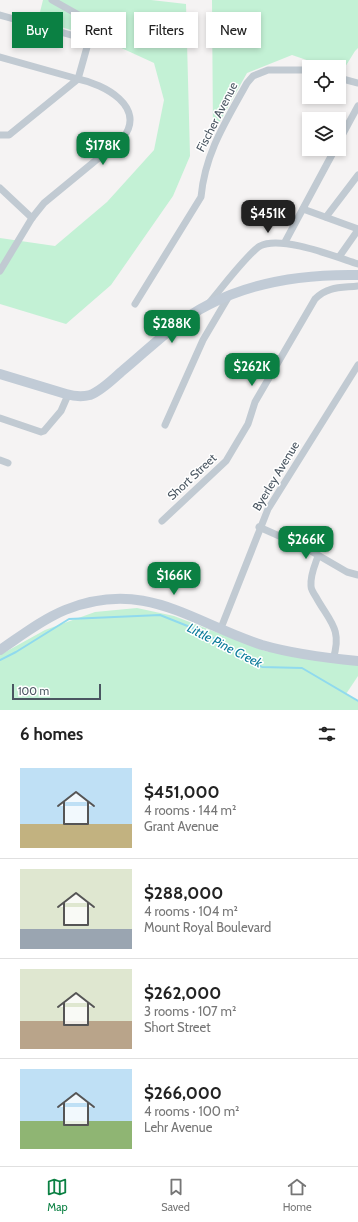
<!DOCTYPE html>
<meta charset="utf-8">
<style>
body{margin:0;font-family:Cabin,sans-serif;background:#f2f2f2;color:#222;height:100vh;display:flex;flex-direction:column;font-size:15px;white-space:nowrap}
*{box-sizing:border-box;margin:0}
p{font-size:13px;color:#767676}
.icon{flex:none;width:22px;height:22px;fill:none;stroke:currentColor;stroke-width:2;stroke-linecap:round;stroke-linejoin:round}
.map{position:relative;height:710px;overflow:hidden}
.panel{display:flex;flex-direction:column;background:#fff;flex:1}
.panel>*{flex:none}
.top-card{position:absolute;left:12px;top:12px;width:334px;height:36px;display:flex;gap:8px}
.tools{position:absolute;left:302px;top:60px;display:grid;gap:8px}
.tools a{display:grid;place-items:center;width:44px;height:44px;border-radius:0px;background:#fff;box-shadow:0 2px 6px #0003;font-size:20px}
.scale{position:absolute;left:12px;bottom:10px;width:89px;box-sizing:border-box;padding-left:4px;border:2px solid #4a5661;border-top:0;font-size:11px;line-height:14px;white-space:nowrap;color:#4a5661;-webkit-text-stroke:3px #fff;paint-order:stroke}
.price{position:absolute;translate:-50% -34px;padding:0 9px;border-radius:8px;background:#0b8043;color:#fff;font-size:13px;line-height:26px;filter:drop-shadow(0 1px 2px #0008)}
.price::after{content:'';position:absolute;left:50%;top:24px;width:12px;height:9px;margin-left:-6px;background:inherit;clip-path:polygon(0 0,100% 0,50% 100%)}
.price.current{background:#222;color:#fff}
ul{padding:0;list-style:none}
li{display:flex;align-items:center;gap:12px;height:100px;padding:0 20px}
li+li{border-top:1px solid #e0e0e0}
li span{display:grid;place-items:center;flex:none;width:112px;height:80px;border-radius:0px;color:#555}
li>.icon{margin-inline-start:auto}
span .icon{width:48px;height:48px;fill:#fffc;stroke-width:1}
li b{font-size:17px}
h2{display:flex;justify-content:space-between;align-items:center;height:48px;padding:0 20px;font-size:17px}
.chip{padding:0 14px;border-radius:0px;background:#fff;box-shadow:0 2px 6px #0003;font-size:14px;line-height:36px}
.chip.current{background:#0b8043;color:#fff}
.tab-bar{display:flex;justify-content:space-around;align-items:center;height:56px;border-top:1px solid #e0e0e0;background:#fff;font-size:11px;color:#767676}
.tab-bar a{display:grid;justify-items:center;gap:2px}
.tab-bar .current{color:#0b8043}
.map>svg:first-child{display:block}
.green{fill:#c3f1d5}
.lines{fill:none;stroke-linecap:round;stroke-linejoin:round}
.stream{stroke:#90daee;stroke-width:2}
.street{stroke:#c1cad2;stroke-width:7}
.secondary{stroke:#c1cbd6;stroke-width:10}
.labels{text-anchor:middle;stroke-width:3;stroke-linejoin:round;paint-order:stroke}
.street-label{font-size:12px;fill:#4a5661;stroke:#fff}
.water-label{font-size:13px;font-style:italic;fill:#0c7c9b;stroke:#fff}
</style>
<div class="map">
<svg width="358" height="710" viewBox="0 0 358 710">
<rect width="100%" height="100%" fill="#f5f3f3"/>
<!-- green -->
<g class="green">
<path d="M43,0H151L186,4L190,156L173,196L111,285L66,324L0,304V238L55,246L107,202L154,150L164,100L154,63L104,40L38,20Z"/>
<path d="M212,0H358V48L355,51L342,72L339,71V67H327L292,55L247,73L213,134Z"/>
<path d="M137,608L174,616L265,651L358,664V676L346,694L358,702V710H0V655L45,630L95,612Z"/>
</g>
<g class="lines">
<!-- stream -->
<path class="stream" d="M0,660L16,652L69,619L160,615L205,633L262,667L302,668L358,701"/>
<!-- street -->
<g class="street">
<path d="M0,15L89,40"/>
<path d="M0,57L78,79L9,135H0"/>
<path d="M339,78L358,83"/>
<path d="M339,141L358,106"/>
<path d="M0,188L32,218"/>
<path d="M303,209L358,229"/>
<path d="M326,217L358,175"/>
<path d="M285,242L335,149"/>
<path d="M339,257L358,230"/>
<path d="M0,271L32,218L44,203L123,138C147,107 104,84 78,79L89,40L90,26L84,18L52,0"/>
<path d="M209,303C221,289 247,254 260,246C281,235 336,257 358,264"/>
<path d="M135,304L201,197C205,153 226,121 247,83L253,76L268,70H309"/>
<path d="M0,418L41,432L44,431L61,411L68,395"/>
<path d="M165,425L203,340L229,296"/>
<path d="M0,460L8,463"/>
<path d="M162,521L226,461L248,424L255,402L315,299C328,286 341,288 358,286"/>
<path d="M259,527L304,547L347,572L358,575"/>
<path d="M318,556C315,565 310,575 311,586C311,589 314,594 316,597C329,621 343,629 333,659"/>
<path d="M221,628L268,509L358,365"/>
</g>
<!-- secondary -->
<g class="secondary">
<path d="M0,374L66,394C73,396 82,397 90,395C101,391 112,380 121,372C149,349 176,321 208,305C254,281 307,274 358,275"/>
<path d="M0,650C21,636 41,620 65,610C145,578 191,622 262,645C293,654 326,658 358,661"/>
</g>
</g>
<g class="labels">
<!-- street labels -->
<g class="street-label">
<text transform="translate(217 117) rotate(-63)" y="4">Fischer Avenue</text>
<text transform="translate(276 476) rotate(-59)" y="4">Byerley Avenue</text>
<text transform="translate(192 477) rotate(-43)" y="4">Short Street</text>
</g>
<!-- water labels -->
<g class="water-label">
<text transform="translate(225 645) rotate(27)" y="5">Little Pine Creek</text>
</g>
</g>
</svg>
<div class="tools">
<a><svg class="icon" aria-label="locate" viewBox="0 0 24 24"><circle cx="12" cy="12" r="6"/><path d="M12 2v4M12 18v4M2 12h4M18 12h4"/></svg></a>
<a><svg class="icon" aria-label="layers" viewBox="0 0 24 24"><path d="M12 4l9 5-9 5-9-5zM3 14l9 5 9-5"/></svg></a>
</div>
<div class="scale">100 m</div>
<b class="price" style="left:103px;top:166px">$178K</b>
<b class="price current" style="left:268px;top:234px">$451K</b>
<b class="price" style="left:172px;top:344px">$288K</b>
<b class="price" style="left:252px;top:387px">$262K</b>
<b class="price" style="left:306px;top:560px">$266K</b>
<b class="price" style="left:174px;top:596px">$166K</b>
<div class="top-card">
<a class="chip current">Buy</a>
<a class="chip">Rent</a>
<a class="chip">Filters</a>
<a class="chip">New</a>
</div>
</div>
<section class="panel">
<h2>6 homes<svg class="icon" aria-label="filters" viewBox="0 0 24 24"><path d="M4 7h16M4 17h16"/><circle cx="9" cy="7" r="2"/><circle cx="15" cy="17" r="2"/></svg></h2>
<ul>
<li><span style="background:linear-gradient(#bfe0f5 70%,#c2b280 0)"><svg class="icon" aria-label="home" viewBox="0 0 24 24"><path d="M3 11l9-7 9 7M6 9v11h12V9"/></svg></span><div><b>$451,000</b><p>4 rooms · 144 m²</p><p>Grant Avenue</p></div></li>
<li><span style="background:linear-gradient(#dfe7d0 75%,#9aa5b1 0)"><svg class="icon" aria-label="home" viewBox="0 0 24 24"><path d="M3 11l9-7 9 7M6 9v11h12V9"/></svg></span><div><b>$288,000</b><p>4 rooms · 104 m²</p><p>Mount Royal Boulevard</p></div></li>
<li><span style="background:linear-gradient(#dfe7d0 65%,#b9a48a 0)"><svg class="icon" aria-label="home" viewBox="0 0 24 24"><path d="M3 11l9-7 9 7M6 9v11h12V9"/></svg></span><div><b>$262,000</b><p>3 rooms · 107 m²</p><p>Short Street</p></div></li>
<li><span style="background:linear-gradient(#bfe0f5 65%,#8fb573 0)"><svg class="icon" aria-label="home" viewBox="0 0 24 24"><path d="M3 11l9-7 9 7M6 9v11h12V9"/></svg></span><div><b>$266,000</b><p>4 rooms · 100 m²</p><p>Lehr Avenue</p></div></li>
</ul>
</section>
<nav class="tab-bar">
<a class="current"><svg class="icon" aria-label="map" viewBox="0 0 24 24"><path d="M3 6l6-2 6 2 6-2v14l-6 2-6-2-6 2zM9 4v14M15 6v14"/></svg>Map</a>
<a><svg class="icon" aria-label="saved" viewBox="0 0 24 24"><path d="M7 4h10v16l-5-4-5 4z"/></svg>Saved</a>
<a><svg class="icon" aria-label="home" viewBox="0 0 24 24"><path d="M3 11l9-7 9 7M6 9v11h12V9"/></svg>Home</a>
</nav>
